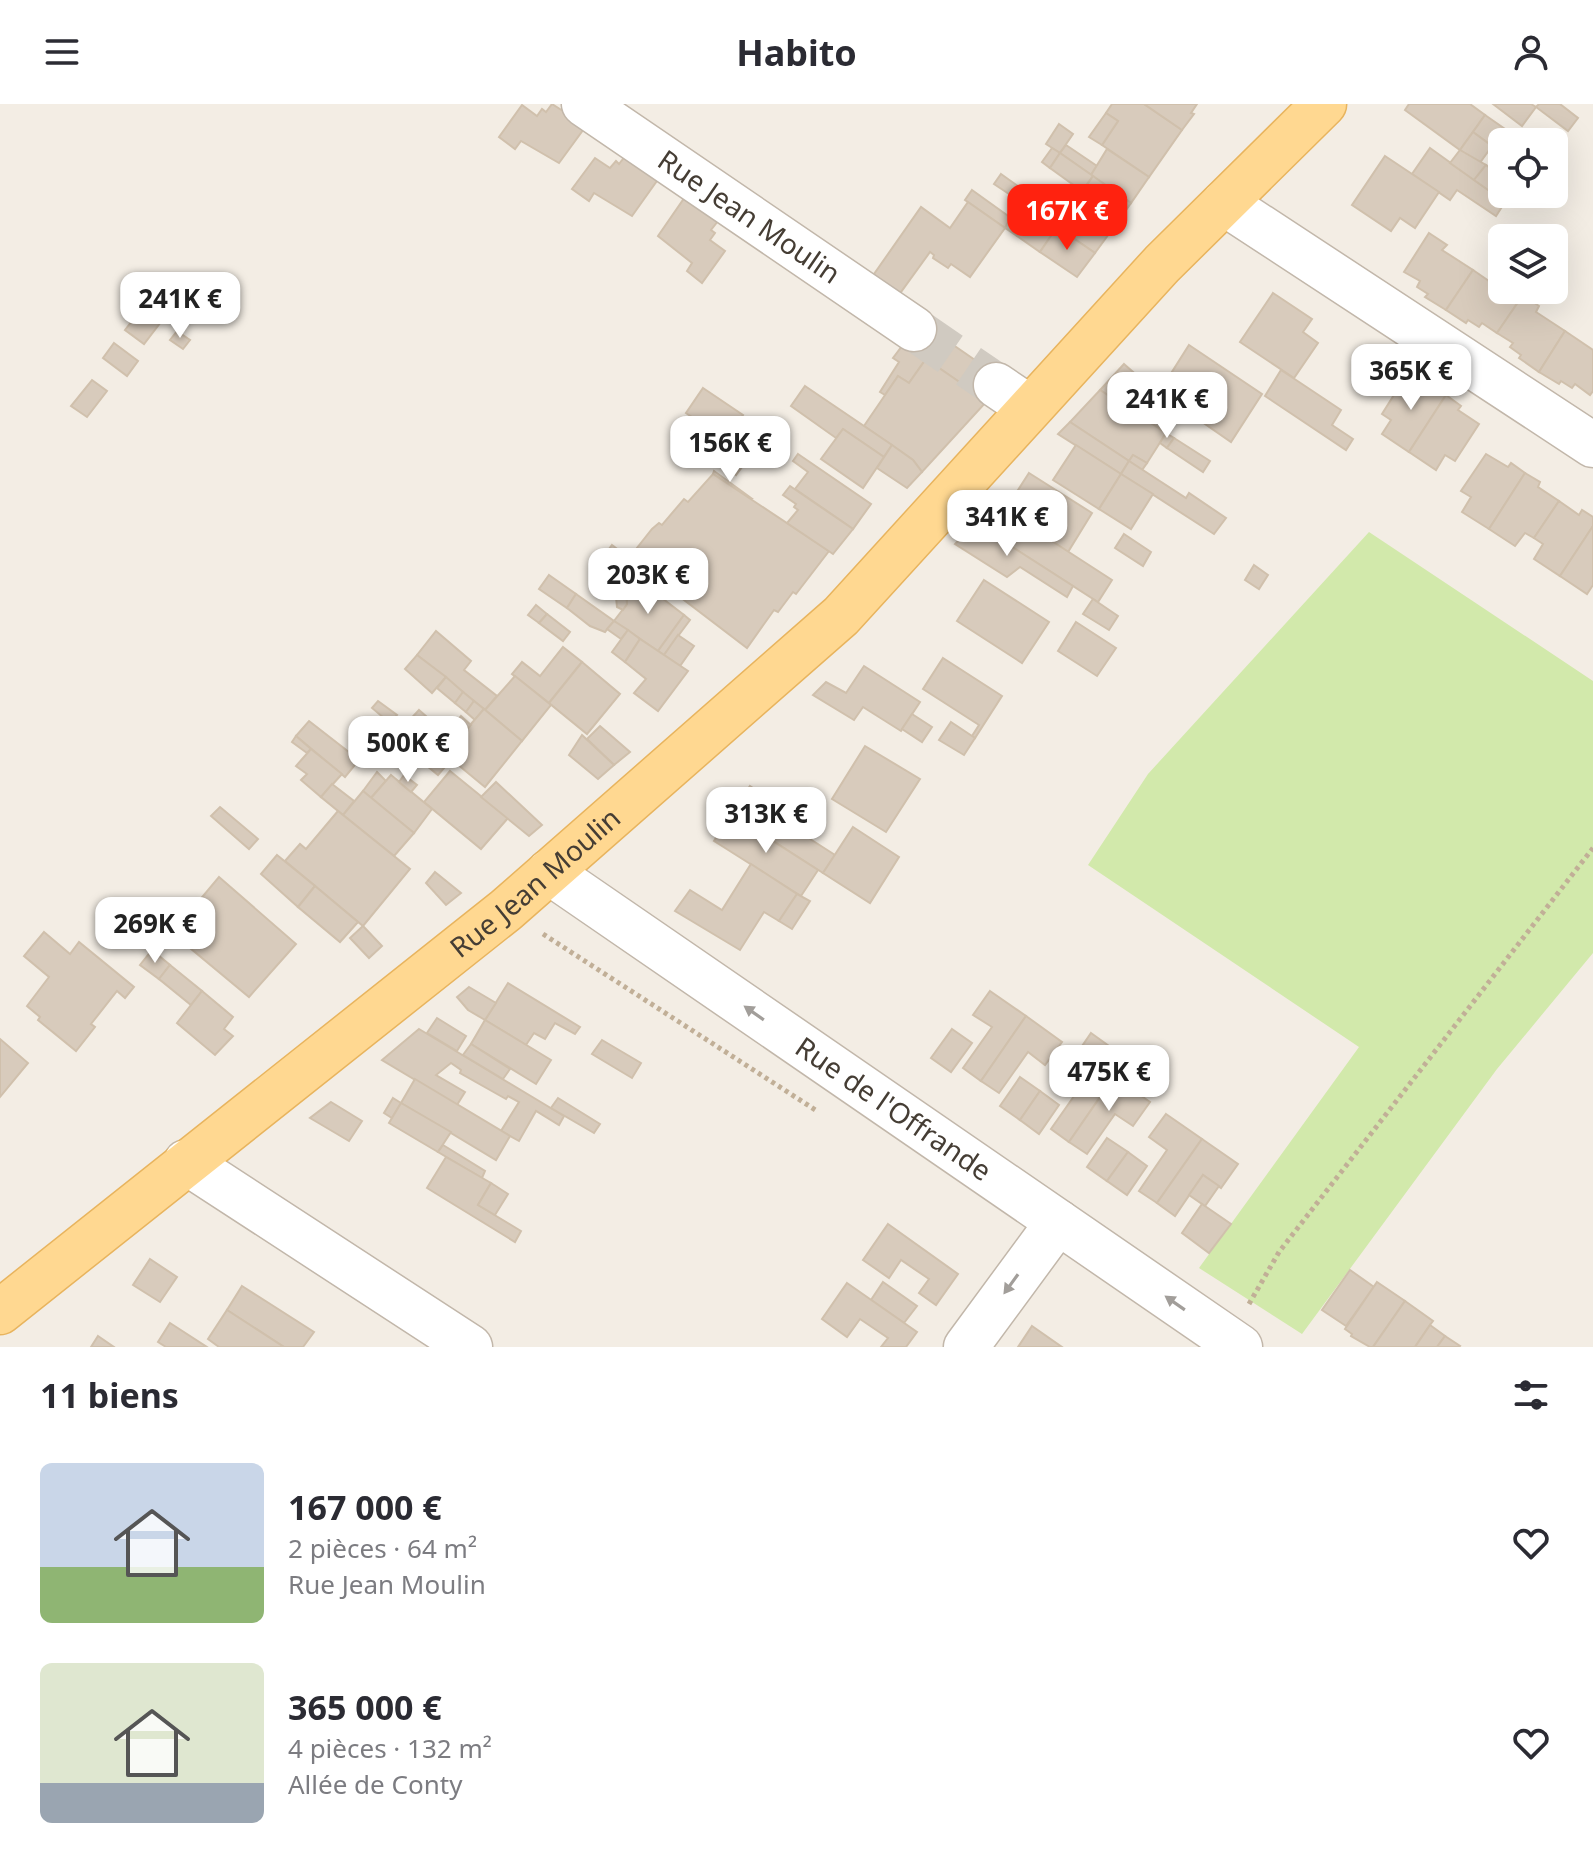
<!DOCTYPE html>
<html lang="fr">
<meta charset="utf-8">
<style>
body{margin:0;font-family:"Noto Sans",sans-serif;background:#f7f7f7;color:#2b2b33;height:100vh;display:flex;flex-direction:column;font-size:30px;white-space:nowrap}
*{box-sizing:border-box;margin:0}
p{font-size:26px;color:#7c7c81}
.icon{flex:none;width:44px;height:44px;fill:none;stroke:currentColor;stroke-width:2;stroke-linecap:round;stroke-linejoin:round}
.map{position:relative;height:1243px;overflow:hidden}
.details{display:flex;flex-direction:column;background:#fff;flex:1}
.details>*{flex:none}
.buttons{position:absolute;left:1488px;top:24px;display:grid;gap:16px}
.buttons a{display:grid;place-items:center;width:80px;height:80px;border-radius:12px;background:#fff;box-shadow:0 8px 32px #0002;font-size:40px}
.price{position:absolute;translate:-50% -68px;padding:0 18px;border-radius:16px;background:#fff;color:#222;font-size:26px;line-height:52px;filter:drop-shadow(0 2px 4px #0008)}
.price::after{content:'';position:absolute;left:50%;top:48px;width:24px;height:18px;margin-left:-12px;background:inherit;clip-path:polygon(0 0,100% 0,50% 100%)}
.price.on{background:#ff220f;color:#fff}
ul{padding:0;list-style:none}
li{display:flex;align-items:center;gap:24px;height:200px;padding:0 40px}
li span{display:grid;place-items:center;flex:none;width:224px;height:160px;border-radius:12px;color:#555}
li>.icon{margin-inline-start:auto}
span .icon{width:96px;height:96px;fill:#fffc;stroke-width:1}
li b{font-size:34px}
h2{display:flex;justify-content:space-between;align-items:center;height:96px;padding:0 40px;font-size:34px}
header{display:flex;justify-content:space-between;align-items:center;height:104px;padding:0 40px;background:#fff;font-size:36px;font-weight:700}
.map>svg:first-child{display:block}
.green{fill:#d2e9ab}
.building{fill:#d8cbbc;stroke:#d0c0ac;stroke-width:2}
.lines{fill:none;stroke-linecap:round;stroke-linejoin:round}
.minor-tunnel{stroke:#d0cac1;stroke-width:44;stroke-dasharray:44 22;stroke-linecap:butt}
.minor-casing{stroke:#c2b7aa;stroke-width:47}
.major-casing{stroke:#e8b45e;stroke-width:47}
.path{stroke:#c1af97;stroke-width:5;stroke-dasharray:4 4;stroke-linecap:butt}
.minor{stroke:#fff;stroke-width:44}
.major{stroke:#ffd891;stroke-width:44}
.oneway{fill:#a29e9a}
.labels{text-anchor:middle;stroke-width:6;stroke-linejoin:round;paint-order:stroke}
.street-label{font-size:28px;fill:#453d34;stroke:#fff}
</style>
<header><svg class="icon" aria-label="menu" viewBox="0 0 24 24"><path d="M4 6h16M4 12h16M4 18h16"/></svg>Habito<svg class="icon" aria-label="person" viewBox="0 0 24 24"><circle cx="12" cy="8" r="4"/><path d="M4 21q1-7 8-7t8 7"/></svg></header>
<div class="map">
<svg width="1593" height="1243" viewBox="0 0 1593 1243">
<rect width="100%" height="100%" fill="#f3ede4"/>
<!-- green -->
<path class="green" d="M1369,428L1593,577V849L1497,965L1302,1230L1199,1164L1359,943L1088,761L1148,670Z"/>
<!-- building -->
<g class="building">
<path d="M552,0L586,22L559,59L521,37L515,45L499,33L522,1L537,12L542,5L546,8Z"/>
<path d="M1112,0H1144L1182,26L1149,73L1102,41L1118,17L1106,9Z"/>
<path d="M1144,0H1197L1191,9L1194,10L1182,26Z"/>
<path d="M1409,0H1470L1485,11L1460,46L1405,6Z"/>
<path d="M1493,0H1531L1536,3L1522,22Z"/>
<path d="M1539,0H1560L1578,14L1568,27L1536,3Z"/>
<path d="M1106,9L1118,17L1102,41L1089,33Z"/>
<path d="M1485,11L1505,25L1492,42L1473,28Z"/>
<path d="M1059,20L1073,30L1060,49L1046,40Z"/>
<path d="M1473,28L1492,42L1479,60L1460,46Z"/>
<path d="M1066,41L1097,62L1091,71L1060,49Z"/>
<path d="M1052,44L1060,49L1050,64L1042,58Z"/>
<path d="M1430,44L1505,98L1496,112L1457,86L1450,96L1412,70Z"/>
<path d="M1107,45L1149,73L1131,99L1091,71Z"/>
<path d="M1460,46L1486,61L1474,76L1450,59Z"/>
<path d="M1060,49L1093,72L1082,87L1050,64Z"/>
<path d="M626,51L659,74L632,112L594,89L589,97L572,85L595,54L610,64L616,57L619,60Z"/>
<path d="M1385,52L1439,88L1415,124L1400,114L1391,127L1352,101Z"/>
<path d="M1486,61L1502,73V90H1516L1508,100L1474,76Z"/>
<path d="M1001,70L1022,85L1015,94L994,80Z"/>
<path d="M1093,72L1131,99L1114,123L1076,97Z"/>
<path d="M1032,84L1068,108L1057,123L1022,99Z"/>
<path d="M972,86L1011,114L1005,124L965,96Z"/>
<path d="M685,93L718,117L711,126L715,129L710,136L725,147L702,179L687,167L692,159L658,132Z"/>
<path d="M1076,97L1114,123L1095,149L1057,123Z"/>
<path d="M968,98L1005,124L970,173L951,160L948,164L933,154L934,151L930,148L893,199L867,180L921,103L950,124Z"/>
<path d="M1025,101L1035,108L1027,118L1016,114Z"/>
<path d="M1035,108L1057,123L1051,132L1027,118Z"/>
<path d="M1012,111L1027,118L1017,132L1005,124Z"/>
<path d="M1027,118L1051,132L1040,148L1017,132Z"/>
<path d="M1057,123L1095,149L1077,173L1040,148Z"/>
<path d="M1429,129L1447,141L1442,146L1473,166L1446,206L1425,193L1428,190L1417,183L1420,177L1404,168Z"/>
<path d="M1473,166L1502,186H1515L1523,191L1497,229L1482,219L1479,223L1468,216L1466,219L1446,206Z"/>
<path d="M1273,189L1312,215L1303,228L1318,239L1294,274L1240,238Z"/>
<path d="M1523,191L1539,202L1536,208L1565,227L1539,268L1519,254L1521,251L1510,243L1513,239L1497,229Z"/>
<path d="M146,199L164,214L144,240L125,226Z"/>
<path d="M920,218L1001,274L986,297L926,255L909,279L898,272L885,291L880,288L899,258L893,254Z"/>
<path d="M177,227L190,236L183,245L170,236Z"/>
<path d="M1565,227L1593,246V287L1590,291L1575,280L1572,284L1561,277L1559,280L1539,268Z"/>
<path d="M114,239L138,257L127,272L103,254Z"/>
<path d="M1189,241L1262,290L1231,338L1192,311L1204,292L1170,271Z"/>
<path d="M926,255L987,297L922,368L913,356L864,322L898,272L909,279Z"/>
<path d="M1124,260L1157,289L1176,301L1160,325L1100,286Z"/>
<path d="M1281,266L1341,306L1332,321L1353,335L1346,346L1265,292Z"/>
<path d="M1381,269L1401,281L1393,292L1374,280Z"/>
<path d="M1170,271L1204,292L1192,311L1157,289Z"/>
<path d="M1406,272L1427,286L1430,282L1446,291L1409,348L1382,330L1391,316L1382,310Z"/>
<path d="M92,276L107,287L87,313L71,302Z"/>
<path d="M805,282L892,341L884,353L843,325L836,334L791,302Z"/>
<path d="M703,284L743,311L726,336L686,309Z"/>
<path d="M1100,286L1166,329L1147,359L1133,351L1129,357L1070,318Z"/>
<path d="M1446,291L1461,302L1458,306L1479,320L1455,357L1445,351L1436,366L1409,348Z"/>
<path d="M1176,301L1183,305L1167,330L1160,325Z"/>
<path d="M1070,318L1129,357L1121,370L1058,330Z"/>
<path d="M843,325L884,353L863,384L821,355Z"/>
<path d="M1166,329L1174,334L1167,344L1160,339Z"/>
<path d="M717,334L748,355L736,371L705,348Z"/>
<path d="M1174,334L1210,357L1203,368L1167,344Z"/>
<path d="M892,341L913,356L922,368L907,384L877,364Z"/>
<path d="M1076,341L1121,370L1099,405L1053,376Z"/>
<path d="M798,350L871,400L853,425L795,385L808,368L793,357Z"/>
<path d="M1486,350L1508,363L1511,359L1525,369L1489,425L1462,408L1471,393L1461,387Z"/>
<path d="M1133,351L1147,359L1142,366L1129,357Z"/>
<path d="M1129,357L1186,394L1189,389L1226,414L1214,430L1121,370Z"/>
<path d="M714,367L751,394H748L713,370Z"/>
<path d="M1029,369L1092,409L1068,448L1005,406Z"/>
<path d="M1525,369L1540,378L1538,383L1559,397L1534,434L1525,429L1515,442L1489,425Z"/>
<path d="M713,370L829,447L796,490L793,488L778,508L774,506L747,544L629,454L652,425L659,419L662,421L684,395L688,398Z"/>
<path d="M1121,370L1153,390L1131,425L1099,405Z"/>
<path d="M790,382L853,425L833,450L787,419L798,406L794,403L796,400L783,391Z"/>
<path d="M1559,397L1579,411L1582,406L1593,413V422L1560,472L1534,455L1543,440L1534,434Z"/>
<path d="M993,399L1112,476L1098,498L975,419Z"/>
<path d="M975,419L1073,482L1067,493L1020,463L1007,473L955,440Z"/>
<path d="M1593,422V481L1587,490L1560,472Z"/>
<path d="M1124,430L1151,448L1143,462L1115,444Z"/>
<path d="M612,441L633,457L618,476L598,460Z"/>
<path d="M1254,461L1268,471L1259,485L1245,476Z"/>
<path d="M549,471L576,490L567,504L539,485Z"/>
<path d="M984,476L1049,518L1022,559L957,517Z"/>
<path d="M635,478H641L684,511L658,547L614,517L627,500L626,490Z"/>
<path d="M621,486L626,490L627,500L623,506L617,503L616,493Z"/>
<path d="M576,490L614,517L605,528L590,522L567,504Z"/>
<path d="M1093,495L1118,512L1109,526L1083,510Z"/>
<path d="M536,501L547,510L539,519L528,511Z"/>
<path d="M547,510L570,528L563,537L539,519Z"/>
<path d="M684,511L690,516L664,551L658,547Z"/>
<path d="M614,517L628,526L621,535L607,525Z"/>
<path d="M1076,518L1116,544L1097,572L1058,547Z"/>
<path d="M628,526L640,535L625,558L612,548Z"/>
<path d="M436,527L471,557L464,566L497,592L485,606L417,551Z"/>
<path d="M678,531L694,542L680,562L664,551Z"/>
<path d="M640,535L688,567L658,607L634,589L646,575L625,558Z"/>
<path d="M563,543L582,558L549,599L512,570L522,558L540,572Z"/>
<path d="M417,551L446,573L432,589L405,565Z"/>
<path d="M943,554L1002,592L975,634L972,632L979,621L923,585Z"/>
<path d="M582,558L620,590L587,630L549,599Z"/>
<path d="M864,562L920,598L901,627L863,603L854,616L813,591L826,578L846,589Z"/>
<path d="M515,572L551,601L522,637L485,606Z"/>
<path d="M446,573L463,588L455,599L437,584Z"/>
<path d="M463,588L474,597L466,608L455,599Z"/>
<path d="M378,597L397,611L390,619L372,604Z"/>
<path d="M474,597L484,605L475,616L466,608Z"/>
<path d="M484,605L522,637L485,683L445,650Z"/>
<path d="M419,606L436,621L426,634L407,619Z"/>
<path d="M912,610L932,623L922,638L902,625Z"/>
<path d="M461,612L471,621L456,637L447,630Z"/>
<path d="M309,617L359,656L345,673L296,632Z"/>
<path d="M951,618L975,634L964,651L939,636Z"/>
<path d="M436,621L456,637L445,650L426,634Z"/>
<path d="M600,622L630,648L614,661L587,635Z"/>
<path d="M582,631L614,661L598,675L569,651Z"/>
<path d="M296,632L311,645L307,649L292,638Z"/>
<path d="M416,639L427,649L421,657L409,648Z"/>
<path d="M865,642L920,675L886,728L832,695Z"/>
<path d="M311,645L342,670L321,693L301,676L307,670L296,662Z"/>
<path d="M427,649L445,663L438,671L421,657Z"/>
<path d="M450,667L508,714L481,745L424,698Z"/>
<path d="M377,668L386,677L371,694L363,687Z"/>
<path d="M391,671L432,705L414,729L371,694Z"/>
<path d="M404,671L417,681L411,688L399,678Z"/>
<path d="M496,678L542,721L529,732L481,693Z"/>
<path d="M332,680L354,697L343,711L321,693Z"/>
<path d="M750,682L788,707L782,717L835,751L823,769L731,710Z"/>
<path d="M363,687L414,729L394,752L343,711Z"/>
<path d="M220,703L258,735L249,745L211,712Z"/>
<path d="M338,707L410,765L363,822L285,757L300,740L306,745Z"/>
<path d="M731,710L818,766L801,792L714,737Z"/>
<path d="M853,723L899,753L870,799L823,769Z"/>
<path d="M277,751L315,782L298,803L261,770Z"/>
<path d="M751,760L797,790L779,817L764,808L740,846L675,807L690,786L722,806Z"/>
<path d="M435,768L461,789L446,801L426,779Z"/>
<path d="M219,773L296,840L249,893L172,829Z"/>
<path d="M315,782L358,818L340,838L298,803Z"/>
<path d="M797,790L810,797L792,825L779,817Z"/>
<path d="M363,822L382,842L369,854L350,834Z"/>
<path d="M44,828L70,850L79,838L134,883L125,894L117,887L91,920L95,923L76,947L38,916L40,913L27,902L49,873L24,852Z"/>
<path d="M152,846L170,861L159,875L140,861Z"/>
<path d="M170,861L202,887L191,901L159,875Z"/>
<path d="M508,879L580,923L575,930L555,919L545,935L534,929L526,941L485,916Z"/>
<path d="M469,883L496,899L485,916L468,906L457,893Z"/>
<path d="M202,887L233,913L224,925L233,932L215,951L177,919Z"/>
<path d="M990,887L1026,912L981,977L963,964L992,923L973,911Z"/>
<path d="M1026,912L1062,938L1045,961L1028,948L999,989L981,977Z"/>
<path d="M437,914L466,932L457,947L427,929Z"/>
<path d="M485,916L551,956L536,980L471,940Z"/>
<path d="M419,925L564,1012L559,1021L536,1007L519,1037L501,1027L519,998L508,992L506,995L460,969L461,966L451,959L436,971L465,988L457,1001L382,956Z"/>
<path d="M952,925L972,939L951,968L931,954Z"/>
<path d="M1091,929L1127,955L1114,973L1078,948Z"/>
<path d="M0,935L28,959L0,993Z"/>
<path d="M602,936L641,959L632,974L592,950Z"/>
<path d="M471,940L510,965L503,975L463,951Z"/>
<path d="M1078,948L1114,973L1069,1038L1051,1025L1079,985L1061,972Z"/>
<path d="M1020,973L1040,987L1020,1016L1000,1002Z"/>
<path d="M1114,973L1150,998L1133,1022L1115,1010L1087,1050L1069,1038Z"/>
<path d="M415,975L510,1032L496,1056L401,999Z"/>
<path d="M1040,987L1059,1001L1039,1030L1020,1016Z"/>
<path d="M393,994L401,999L392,1014L384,1009Z"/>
<path d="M558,994L600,1020L594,1029L551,1004Z"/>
<path d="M331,998L362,1017L349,1037L310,1014Z"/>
<path d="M401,999L451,1028L438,1048L389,1019Z"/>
<path d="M1166,1010L1202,1035L1157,1099L1139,1087L1167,1046L1149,1033Z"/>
<path d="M1107,1034L1128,1048L1107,1077L1087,1063Z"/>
<path d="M1202,1035L1238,1060L1221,1084L1203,1071L1175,1112L1157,1099Z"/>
<path d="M443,1041L485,1067L482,1074L438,1048Z"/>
<path d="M1128,1048L1147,1062L1127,1091L1107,1077Z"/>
<path d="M446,1053L491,1079L478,1101L521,1127L515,1138L427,1084Z"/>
<path d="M1203,1071L1219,1082L1205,1102L1189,1091Z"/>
<path d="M491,1079L508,1090L495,1111L478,1101Z"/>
<path d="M1202,1100L1231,1120L1209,1149L1182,1129Z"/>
<path d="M888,1120L958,1170L936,1201L919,1189L929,1175L901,1156L889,1174L863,1156Z"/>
<path d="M150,1155L177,1173L160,1198L133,1181Z"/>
<path d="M1350,1166L1374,1183L1346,1222L1322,1206Z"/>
<path d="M883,1178L917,1202L904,1219L871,1196Z"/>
<path d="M1377,1178L1405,1197L1373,1243H1370L1351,1232L1352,1230L1345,1225Z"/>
<path d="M847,1179L917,1228L906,1243H881L888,1234L860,1215L847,1233L822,1215Z"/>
<path d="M242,1182L314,1228L303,1243H284L227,1206Z"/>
<path d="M1405,1197L1433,1217L1430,1221L1415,1243H1373Z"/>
<path d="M227,1206L284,1243H219L208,1235Z"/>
<path d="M170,1219L207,1243H166L158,1238Z"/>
<path d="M1430,1221L1445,1232L1437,1243H1415Z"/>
<path d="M1032,1222L1062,1243H1018Z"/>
<path d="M98,1232L114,1243H91Z"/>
<path d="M1445,1232L1460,1242L1459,1243H1437Z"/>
</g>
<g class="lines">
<!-- minor-tunnel -->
<path class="minor-tunnel" d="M914,225L996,281"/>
<!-- minor casing -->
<g class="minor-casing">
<g id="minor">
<path id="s1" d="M584,0L914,225"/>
<path d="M1224,99L1593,341"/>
<path d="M996,281L1030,304"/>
<path id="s2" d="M549,768L1240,1243"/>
<path d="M186,1058L470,1243"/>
<path d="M966,1243L1058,1118"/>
</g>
</g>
<!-- major casing -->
<g class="major-casing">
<g id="major">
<path id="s3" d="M0,1208L506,806L841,512L1162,160L1324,0"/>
</g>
</g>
<!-- path -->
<g class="path">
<path d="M543,830L817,1007"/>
<path d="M1249,1200L1279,1148L1593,744"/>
</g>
<!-- minor -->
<use href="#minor" class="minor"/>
<!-- major -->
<use href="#major" class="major"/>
</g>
<!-- one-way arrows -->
<defs><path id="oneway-solid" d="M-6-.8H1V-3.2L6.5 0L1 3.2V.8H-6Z" transform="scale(2)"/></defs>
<g class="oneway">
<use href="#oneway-solid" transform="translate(754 909) rotate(-145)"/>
<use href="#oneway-solid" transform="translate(1011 1180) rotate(126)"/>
<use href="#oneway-solid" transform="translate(1175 1199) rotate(-145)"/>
</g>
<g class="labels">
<!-- street labels -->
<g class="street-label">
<text dy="10" stroke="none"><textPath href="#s1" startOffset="200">Rue Jean Moulin</textPath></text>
<text dy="10" stroke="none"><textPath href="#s3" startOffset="686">Rue Jean Moulin</textPath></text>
<text dy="10" stroke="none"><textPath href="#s2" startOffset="418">Rue de l'Offrande</textPath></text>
</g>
</g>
</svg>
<div class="buttons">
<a><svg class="icon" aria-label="locate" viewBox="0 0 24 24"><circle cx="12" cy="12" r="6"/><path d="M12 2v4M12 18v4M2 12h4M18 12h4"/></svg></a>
<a><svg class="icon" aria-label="layers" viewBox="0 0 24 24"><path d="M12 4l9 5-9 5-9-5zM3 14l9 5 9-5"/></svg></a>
</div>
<b class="price on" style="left:1067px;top:148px">167K €</b>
<b class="price" style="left:180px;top:236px">241K €</b>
<b class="price" style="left:1411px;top:308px">365K €</b>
<b class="price" style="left:1167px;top:336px">241K €</b>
<b class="price" style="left:730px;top:380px">156K €</b>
<b class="price" style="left:1007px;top:454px">341K €</b>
<b class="price" style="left:648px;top:512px">203K €</b>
<b class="price" style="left:408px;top:680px">500K €</b>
<b class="price" style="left:766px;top:751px">313K €</b>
<b class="price" style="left:155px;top:861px">269K €</b>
<b class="price" style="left:1109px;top:1009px">475K €</b>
</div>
<section class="details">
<h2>11 biens<svg class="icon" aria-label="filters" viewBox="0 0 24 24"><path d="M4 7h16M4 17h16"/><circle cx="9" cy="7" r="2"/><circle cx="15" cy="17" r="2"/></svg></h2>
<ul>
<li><span style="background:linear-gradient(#c9d6e8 65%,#8fb573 0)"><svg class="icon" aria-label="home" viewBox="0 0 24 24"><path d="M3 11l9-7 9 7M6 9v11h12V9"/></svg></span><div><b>167 000 €</b><p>2 pièces · 64 m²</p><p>Rue Jean Moulin</p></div><svg class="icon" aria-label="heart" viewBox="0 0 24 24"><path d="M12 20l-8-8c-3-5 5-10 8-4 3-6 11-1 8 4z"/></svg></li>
<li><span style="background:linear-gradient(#dfe7d0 75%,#9aa5b1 0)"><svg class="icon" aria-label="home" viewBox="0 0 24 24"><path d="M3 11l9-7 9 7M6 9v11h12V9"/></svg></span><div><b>365 000 €</b><p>4 pièces · 132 m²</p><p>Allée de Conty</p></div><svg class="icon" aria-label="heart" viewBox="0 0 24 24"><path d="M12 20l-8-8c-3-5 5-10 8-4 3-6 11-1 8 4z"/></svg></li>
</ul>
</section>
